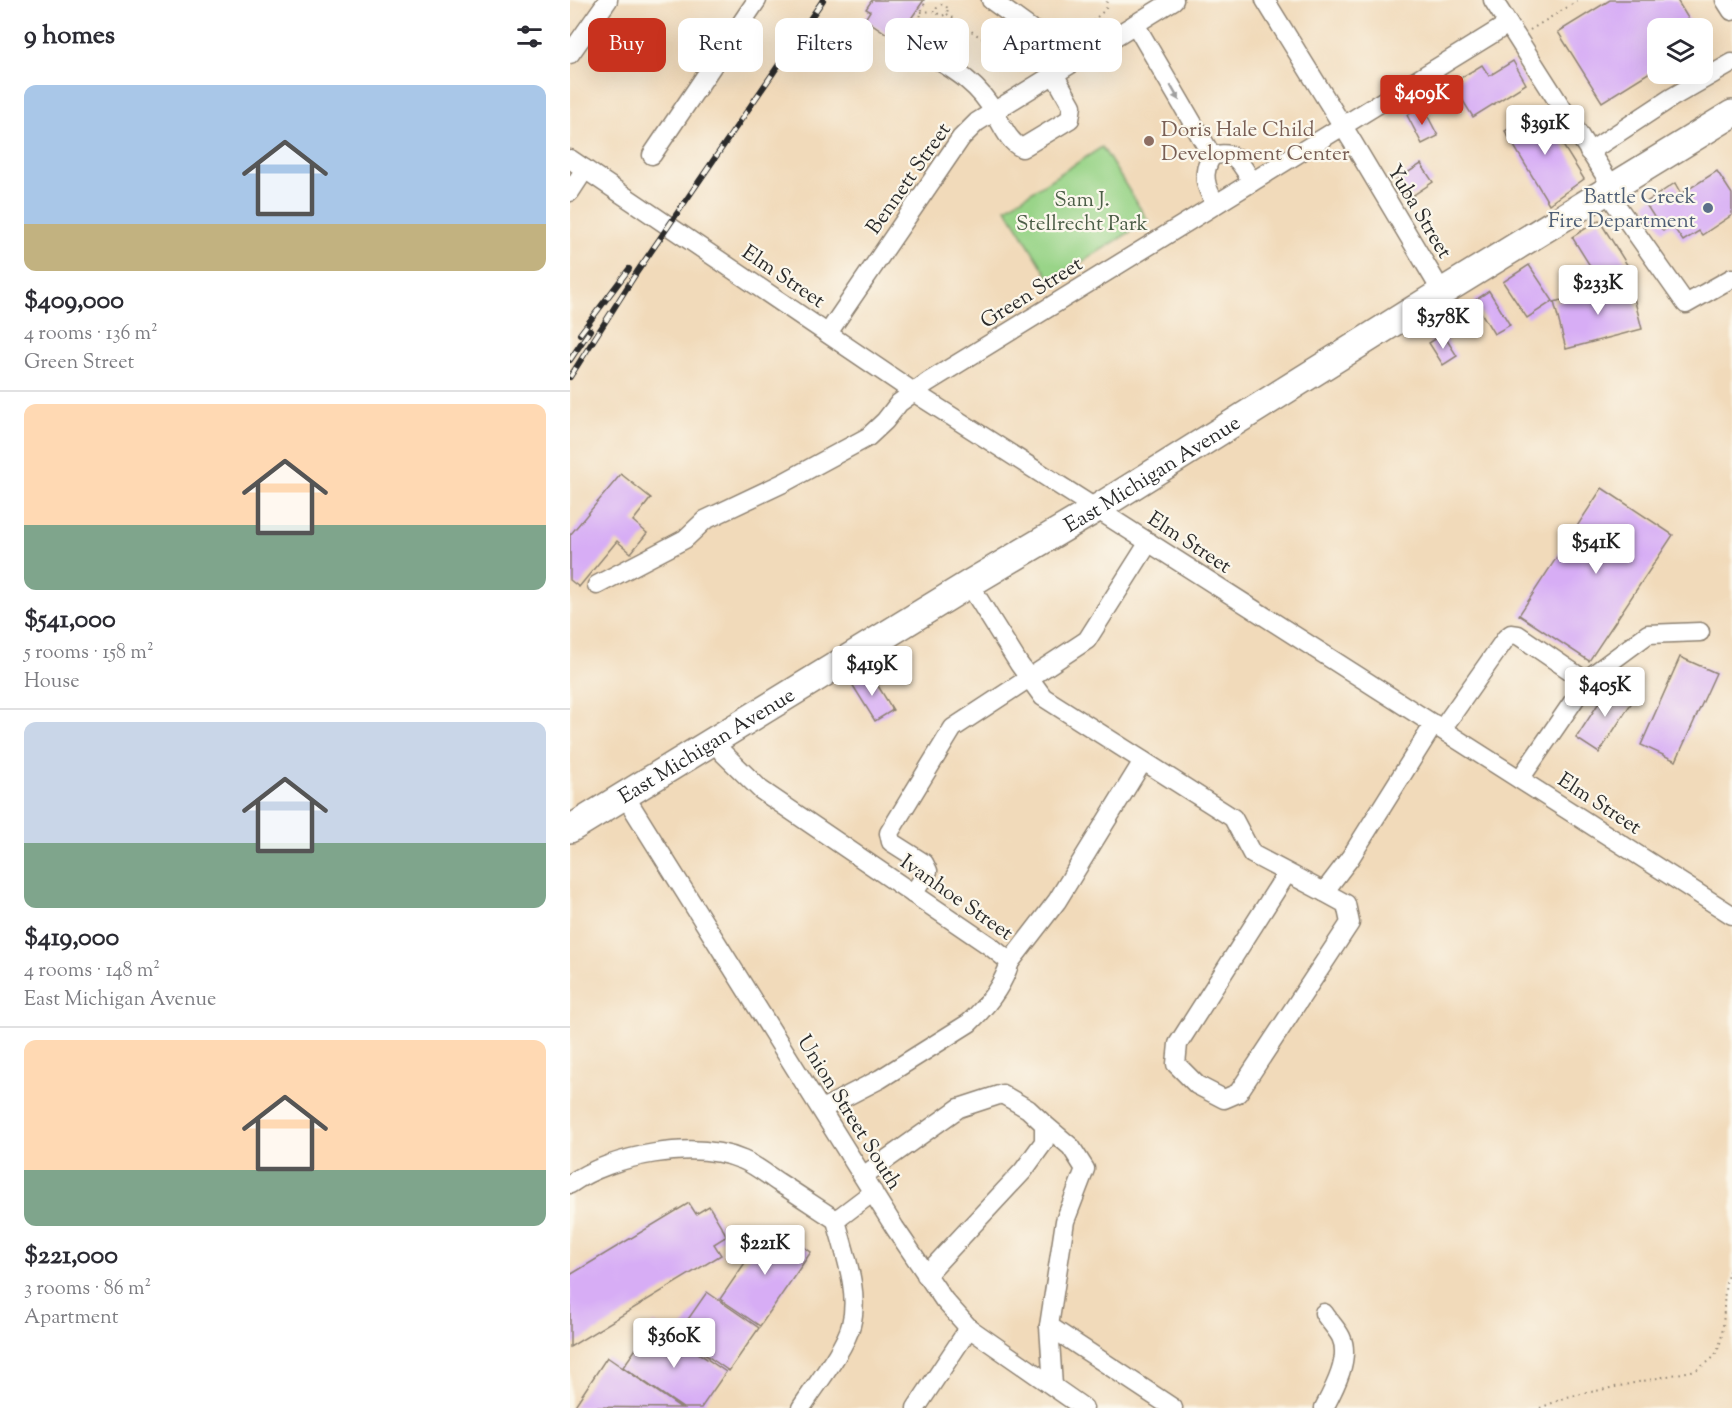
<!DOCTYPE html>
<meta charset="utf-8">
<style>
body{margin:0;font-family:"Sorts Mill Goudy",serif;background:#f7f7f7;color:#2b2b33;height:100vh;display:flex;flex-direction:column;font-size:22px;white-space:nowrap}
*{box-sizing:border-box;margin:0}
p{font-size:20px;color:#7c7c81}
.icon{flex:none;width:33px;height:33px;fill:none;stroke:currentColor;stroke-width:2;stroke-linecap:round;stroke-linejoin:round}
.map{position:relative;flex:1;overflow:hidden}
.panel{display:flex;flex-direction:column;background:#fff;width:570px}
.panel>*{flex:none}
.hud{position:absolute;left:18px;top:18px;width:570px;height:54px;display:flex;gap:12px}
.buttons{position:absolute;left:1077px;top:18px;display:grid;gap:12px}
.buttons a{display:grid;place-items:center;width:66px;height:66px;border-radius:12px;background:#fff;box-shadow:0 6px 24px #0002;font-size:30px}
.price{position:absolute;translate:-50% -51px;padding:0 14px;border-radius:6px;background:#fff;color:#222;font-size:20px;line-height:39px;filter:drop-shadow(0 2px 3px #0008)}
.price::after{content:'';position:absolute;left:50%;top:36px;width:18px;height:14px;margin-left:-9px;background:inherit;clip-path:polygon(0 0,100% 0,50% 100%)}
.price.selected{background:#c8321e;color:#fff}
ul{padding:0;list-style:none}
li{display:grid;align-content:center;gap:12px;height:318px;padding:0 24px}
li+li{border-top:2px solid #e1e1e2}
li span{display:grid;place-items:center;height:186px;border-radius:12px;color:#555}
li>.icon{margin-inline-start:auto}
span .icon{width:108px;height:108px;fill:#fffc;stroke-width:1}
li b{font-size:26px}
h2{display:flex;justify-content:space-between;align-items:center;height:72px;padding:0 24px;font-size:26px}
.pill{padding:0 21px;border-radius:12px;background:#fff;box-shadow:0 6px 24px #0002;font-size:21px;line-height:54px}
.pill.selected{background:#c8321e;color:#fff}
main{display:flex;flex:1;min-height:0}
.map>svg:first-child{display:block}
.green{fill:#99d488;stroke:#62805a;stroke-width:1.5}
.building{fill:#d7adf5}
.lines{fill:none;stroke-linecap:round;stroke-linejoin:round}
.minor-casing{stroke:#8e8272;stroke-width:21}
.highway-casing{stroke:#8e8272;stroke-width:30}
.path{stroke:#8e8272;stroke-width:2;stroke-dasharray:1.5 4.5;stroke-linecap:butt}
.minor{stroke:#fff;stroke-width:18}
.highway{stroke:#fff;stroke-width:27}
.rail-casing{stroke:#2b2b2b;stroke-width:6}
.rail{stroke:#fbf7ec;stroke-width:4;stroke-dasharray:11;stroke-linecap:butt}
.oneway{fill:#a0a0a0}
.education-dot{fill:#8d6e63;stroke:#fbf7ec;stroke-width:2}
.service-dot{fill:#5c6f8a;stroke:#fbf7ec;stroke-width:2}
.labels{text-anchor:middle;stroke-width:4.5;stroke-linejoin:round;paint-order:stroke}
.education-label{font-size:21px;fill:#785e54;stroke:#fbf7ec;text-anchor:start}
.street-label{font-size:21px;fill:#2b2b2b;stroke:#fbf7ec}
.service-label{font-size:21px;fill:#4e5e75;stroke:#fbf7ec;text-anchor:end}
.park-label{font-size:21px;fill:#4c5e47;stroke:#fbf7ec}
</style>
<main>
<section class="panel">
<h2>9 homes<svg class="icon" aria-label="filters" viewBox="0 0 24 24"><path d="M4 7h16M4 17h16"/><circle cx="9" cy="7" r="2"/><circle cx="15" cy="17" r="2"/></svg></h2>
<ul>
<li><span style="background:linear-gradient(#a9c7e8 75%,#c2b280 0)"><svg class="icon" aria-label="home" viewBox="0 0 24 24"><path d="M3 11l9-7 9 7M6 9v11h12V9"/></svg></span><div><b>$409,000</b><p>4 rooms · 136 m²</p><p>Green Street</p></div></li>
<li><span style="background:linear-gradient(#ffd9b3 65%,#7fa58c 0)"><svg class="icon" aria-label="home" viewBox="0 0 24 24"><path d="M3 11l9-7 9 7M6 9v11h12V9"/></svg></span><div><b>$541,000</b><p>5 rooms · 158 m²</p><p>House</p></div></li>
<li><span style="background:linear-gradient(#c9d6e8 65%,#7fa58c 0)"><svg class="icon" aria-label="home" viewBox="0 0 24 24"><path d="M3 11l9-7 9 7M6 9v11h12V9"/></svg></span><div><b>$419,000</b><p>4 rooms · 148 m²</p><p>East Michigan Avenue</p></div></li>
<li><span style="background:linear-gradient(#ffd9b3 70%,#7fa58c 0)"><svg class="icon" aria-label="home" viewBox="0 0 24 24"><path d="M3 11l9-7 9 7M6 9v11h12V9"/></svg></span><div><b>$221,000</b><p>3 rooms · 86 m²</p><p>Apartment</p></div></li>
</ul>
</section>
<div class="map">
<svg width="1162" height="1408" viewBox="0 0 1162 1408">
<rect width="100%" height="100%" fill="#fbf7ec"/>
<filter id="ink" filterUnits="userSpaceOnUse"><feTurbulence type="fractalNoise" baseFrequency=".0167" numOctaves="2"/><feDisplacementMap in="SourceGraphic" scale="12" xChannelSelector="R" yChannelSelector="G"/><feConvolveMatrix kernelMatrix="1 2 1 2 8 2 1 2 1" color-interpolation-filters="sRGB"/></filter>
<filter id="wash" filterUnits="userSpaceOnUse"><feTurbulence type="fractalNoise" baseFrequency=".008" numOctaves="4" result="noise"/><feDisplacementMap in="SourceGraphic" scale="24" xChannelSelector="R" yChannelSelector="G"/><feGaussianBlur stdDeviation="1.35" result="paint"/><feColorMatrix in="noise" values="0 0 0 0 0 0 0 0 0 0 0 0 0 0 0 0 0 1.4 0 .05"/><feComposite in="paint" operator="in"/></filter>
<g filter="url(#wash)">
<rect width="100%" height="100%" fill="#f1daba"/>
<!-- green -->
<path class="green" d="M532,147L578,221L481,281L436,208Z"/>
<g id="blocks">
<!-- building -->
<g class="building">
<path d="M302,0H354L333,30L335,32L329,42L295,19L300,11L296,9Z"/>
<path d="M1040,0H1107L1124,28H1088V67L1032,102L988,32Z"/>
<path d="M943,61L956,84L903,117L882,83L912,65L919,76Z"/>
<path d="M853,107L868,136L852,144L837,115Z"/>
<path d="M971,110L1014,179L979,204L935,131Z"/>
<path d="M851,164L863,182L839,198L826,180Z"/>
<path d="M1147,171L1162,194V215L1132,235L1129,231L1113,241L1102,225L1093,231L1075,203L1105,183L1111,194Z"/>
<path d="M1029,220L1061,271L1045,282L1037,270L1027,277L1002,237Z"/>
<path d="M959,265L983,301L957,318L933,282Z"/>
<path d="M1060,282L1072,329L996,349L984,302Z"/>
<path d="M919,291L940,325L924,334L904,301Z"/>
<path d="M873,334L887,356L873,365L859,343Z"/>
<path d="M51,474L81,498L63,521L77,533L61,553L47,541L9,587L0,580V535Z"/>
<path d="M1032,488L1103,535L1019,661L949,615Z"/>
<path d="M1110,657L1146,673L1106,761L1071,745Z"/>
<path d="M300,673L323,710L305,721L282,684Z"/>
<path d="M1041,684L1064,699L1029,753L1006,738Z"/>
<path d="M119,1203L126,1214L139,1206L157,1236L144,1244L151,1255L0,1347V1275Z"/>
<path d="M201,1225L241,1252L190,1326L150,1299Z"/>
<path d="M137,1292L189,1328L159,1371L107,1335Z"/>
<path d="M84,1323L156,1372L131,1408H113L53,1367Z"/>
<path d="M37,1357L111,1408L4,1407Z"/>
</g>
</g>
</g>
<g filter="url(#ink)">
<use href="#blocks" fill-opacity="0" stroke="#8e8272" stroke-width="1.5"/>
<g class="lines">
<!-- minor casing -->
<g class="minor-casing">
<g id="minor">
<path d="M421,0L471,36L493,68"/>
<path d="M695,0L782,141L872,292"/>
<path d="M923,0L1043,188"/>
<path d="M1155,0L1162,11"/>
<path d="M565,24L642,156C631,173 635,187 646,204"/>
<path d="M350,49C380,68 406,80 424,112C432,124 438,142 452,148L500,119L502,106L484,74"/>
<path d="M0,54L38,0"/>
<path d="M1019,152L1101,98L1162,63"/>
<path d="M82,155L187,0"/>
<path d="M642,156C666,149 671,164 682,182"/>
<path d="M0,159L345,393L1162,915"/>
<path d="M0,192L15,169"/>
<path d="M1037,192L1116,304L1162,278"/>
<path d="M258,333L391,138L407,122L604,0"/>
<path d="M399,584L449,664L473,697L663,818L682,854L754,892L780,858L864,724"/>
<path d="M27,585L115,539L135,520L213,483L298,437L315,421L329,403L358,382L938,24"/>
<path d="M872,729L936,638L941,634L948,635L1017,682"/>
<path d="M145,741L153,753L191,790L420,946L440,962C433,985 416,1007 399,1023L310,1079L252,1109"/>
<path d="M950,779L1020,677L1078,634L1130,632"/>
<path d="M55,796L325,1228L374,1300L399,1328L514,1408"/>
<path d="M717,873L608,1044L606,1064L627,1085L654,1099L668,1093L780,923L776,904L754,892"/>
<path d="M343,894L358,871L354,863L321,842L319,833L383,728L517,640L579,542"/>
<path d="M440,962L487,901L573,761"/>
<path d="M474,1124L501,1147L515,1169L495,1221L479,1326L483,1386"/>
<path d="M293,1176L389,1108L432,1094L458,1109L474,1124V1142L453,1171L356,1275"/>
<path d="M0,1184C42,1155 125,1139 173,1160C185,1165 196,1174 208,1182C227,1194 246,1207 266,1220L303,1192"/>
<path d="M479,1326L603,1408"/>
<path d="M231,1408C245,1386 275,1349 281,1325C290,1291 274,1252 266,1220"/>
<path d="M346,1408L399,1328"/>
<path d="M754,1408C764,1389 781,1358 771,1337C767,1329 759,1321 754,1313"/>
</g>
</g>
<!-- highway casing -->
<g class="highway-casing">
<g id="highway">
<path id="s1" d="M0,829L399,584L526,509L872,292L1162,114"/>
</g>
</g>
<!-- path -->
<g class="path">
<circle cx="372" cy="10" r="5.5"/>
<path d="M351,12L366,11"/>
<path d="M377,14L457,70"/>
<path d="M521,30L518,25L536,9L537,0"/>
<path d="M960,30L1009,0"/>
<path d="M353,34C349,21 349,11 357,0"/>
<path d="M970,1408L997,1397L1126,1370C1132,1366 1141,1361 1145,1355C1160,1330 1148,1291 1162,1265"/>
</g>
<!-- minor -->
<use href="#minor" class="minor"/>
<!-- highway -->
<use href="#highway" class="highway"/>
<!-- rail casing -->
<g class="rail-casing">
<g id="rail">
<path d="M10,334L59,269"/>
<path d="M0,360L20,330"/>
<path d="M0,377L67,272L253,0"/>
</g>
</g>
<!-- rail -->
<use href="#rail" class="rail"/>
</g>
<!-- one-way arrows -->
<defs><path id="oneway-solid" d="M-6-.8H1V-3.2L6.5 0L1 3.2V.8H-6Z" transform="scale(1.5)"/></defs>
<use class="oneway" href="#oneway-solid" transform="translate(605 93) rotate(60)"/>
</g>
<!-- markers -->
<circle class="education-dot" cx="579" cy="141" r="6"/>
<circle class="service-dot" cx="1138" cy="208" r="6"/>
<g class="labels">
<!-- education labels -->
<g class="education-label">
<text x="591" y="136">Doris Hale Child<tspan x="591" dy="24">Development Center</tspan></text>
</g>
<!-- street labels -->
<g class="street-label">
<text transform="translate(338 178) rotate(-55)" y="7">Bennett Street</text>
<text transform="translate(850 211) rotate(59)" y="7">Yuba Street</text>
<text transform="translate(214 276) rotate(34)" y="7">Elm Street</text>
<text transform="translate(461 292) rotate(-32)" y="7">Green Street</text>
<text dy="7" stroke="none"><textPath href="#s1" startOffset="682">East Michigan Avenue</textPath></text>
<text transform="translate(620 542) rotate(33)" y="7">Elm Street</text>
<text dy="7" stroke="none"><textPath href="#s1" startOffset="160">East Michigan Avenue</textPath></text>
<text transform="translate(1030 803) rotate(33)" y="7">Elm Street</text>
<text transform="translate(387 897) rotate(35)" y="7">Ivanhoe Street</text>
<text transform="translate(280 1112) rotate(58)" y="7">Union Street South</text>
</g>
<!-- service labels -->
<g class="service-label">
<text x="1126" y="203">Battle Creek<tspan x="1126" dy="24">Fire Department</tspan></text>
</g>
<!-- park labels -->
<g class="park-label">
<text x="512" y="206">Sam J.<tspan x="512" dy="24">Stellrecht Park</tspan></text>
</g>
</g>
</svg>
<div class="buttons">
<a><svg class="icon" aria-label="layers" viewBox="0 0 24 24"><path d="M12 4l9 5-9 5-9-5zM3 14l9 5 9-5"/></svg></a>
</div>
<b class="price selected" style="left:852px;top:126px">$409K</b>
<b class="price" style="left:975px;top:156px">$391K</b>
<b class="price" style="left:1028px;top:316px">$233K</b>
<b class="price" style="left:873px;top:350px">$378K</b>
<b class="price" style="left:1026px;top:575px">$541K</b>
<b class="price" style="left:302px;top:697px">$419K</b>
<b class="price" style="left:1035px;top:718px">$405K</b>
<b class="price" style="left:195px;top:1276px">$221K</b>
<b class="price" style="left:104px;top:1369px">$360K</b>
<div class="hud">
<a class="pill selected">Buy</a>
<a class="pill">Rent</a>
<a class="pill">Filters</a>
<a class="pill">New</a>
<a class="pill">Apartment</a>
</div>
</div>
</main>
